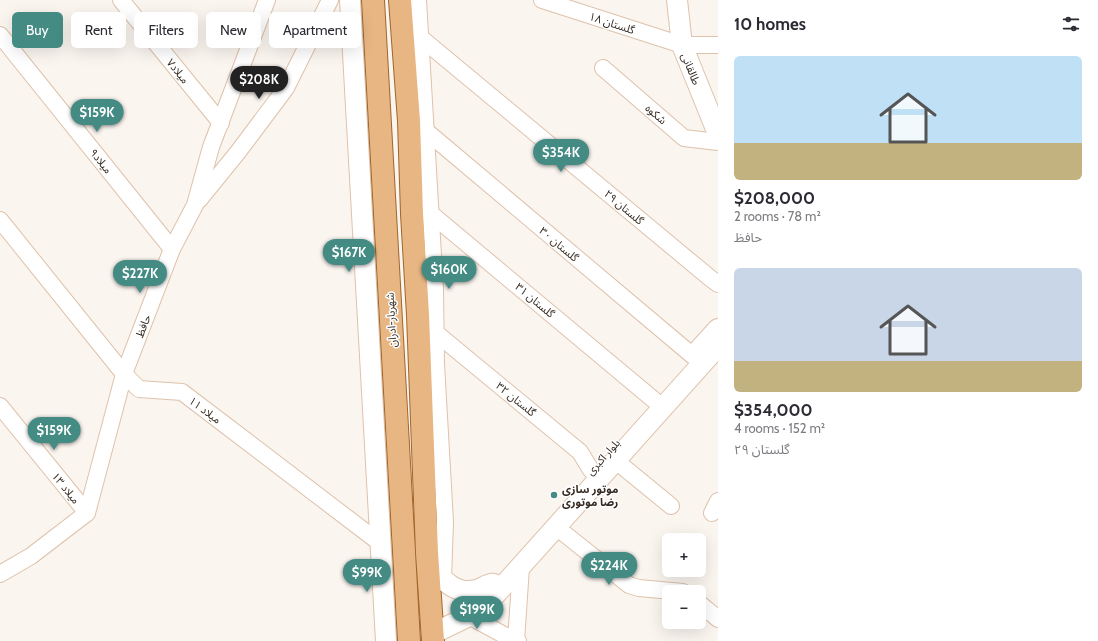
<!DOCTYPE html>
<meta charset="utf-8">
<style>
body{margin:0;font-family:Cabin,"Noto Sans Arabic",sans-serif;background:#f2f2f3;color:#2b2b33;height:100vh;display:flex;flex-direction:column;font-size:15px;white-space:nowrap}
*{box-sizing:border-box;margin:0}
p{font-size:13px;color:#7c7c81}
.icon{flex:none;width:22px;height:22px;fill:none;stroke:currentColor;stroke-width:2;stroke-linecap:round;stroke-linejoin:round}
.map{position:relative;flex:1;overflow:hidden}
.drawer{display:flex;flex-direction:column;background:#fff;width:380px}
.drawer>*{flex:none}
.hud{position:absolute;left:12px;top:12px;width:380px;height:36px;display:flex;gap:8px}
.fabs{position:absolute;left:662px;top:533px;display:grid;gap:8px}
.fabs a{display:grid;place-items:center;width:44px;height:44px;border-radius:6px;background:#fff;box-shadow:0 4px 16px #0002;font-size:20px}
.price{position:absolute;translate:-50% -34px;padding:0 9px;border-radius:14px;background:#448b84;color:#fff;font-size:13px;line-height:26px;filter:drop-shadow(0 1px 2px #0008)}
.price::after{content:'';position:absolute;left:50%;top:24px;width:12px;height:9px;margin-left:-6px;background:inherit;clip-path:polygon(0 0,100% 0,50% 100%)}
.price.selected{background:#222;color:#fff}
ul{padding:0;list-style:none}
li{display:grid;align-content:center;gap:8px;height:212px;padding:0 16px}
li span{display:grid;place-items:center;height:124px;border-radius:6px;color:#555}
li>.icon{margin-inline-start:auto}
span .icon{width:72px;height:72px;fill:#fffc;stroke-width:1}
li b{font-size:17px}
h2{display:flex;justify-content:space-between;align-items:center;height:48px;padding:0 16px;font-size:17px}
.pill{padding:0 14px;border-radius:6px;background:#fff;box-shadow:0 4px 16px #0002;font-size:14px;line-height:36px}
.pill.selected{background:#448b84;color:#fff}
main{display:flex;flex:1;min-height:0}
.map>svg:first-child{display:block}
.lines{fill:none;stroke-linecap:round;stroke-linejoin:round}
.minor-casing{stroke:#dec2aa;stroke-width:18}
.tertiary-casing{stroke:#dec2aa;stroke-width:22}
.primary-casing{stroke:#a0662b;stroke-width:24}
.minor{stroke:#fff;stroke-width:16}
.tertiary{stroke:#fff;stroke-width:20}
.primary{stroke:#e8b683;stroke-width:22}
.poi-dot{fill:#448b84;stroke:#fff;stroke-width:1.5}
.labels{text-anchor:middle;stroke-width:3;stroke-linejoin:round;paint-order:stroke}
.street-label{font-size:11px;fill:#352a21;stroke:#fff}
.poi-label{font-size:11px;font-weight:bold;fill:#352a21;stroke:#fff;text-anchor:start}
</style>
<main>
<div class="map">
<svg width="718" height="641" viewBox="0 0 718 641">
<rect width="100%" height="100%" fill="#fbf5f0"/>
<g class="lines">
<!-- minor casing -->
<g class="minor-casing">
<g id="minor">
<path d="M121,0L221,123"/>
<path d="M418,0L435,289L436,364L445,522L443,580"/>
<path d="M542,0L682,45H718"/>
<path d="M0,35L172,249"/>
<path d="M421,38L710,278L718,284"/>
<path d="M603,68L684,138L718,142"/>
<path d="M426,131L693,356"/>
<path d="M199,200L238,152L286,88L330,0"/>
<path d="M424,213H430L654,400"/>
<path d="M0,220L124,374L139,389L182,392L380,543"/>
<path d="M436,333L580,452L591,470"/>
<path d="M0,406L87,513"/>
<path d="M616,461L671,506"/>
<path d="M712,513L718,501"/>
<path d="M556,527L629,585L639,588L683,592"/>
<path d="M0,574L31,556L87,513L124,374L172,249L195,205L211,147L267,0"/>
<path d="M699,603L718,619"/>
<path d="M469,616L502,634L518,641"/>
<path d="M516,641L521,567"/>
</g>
</g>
<!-- tertiary casing -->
<g class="tertiary-casing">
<g id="tertiary">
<path d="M350,0L386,641"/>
<path d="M677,0L682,45L718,134"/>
<path d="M697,352L718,329"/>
<path d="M427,553C435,570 444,587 464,591C468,591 473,591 477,590C484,588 497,576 497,592"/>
<path d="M432,634L469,616L487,604L718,346"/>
</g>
</g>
<!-- primary casing -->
<g class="primary-casing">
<g id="primary">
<path d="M373,0L409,641"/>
<path d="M400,0L409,121L412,214L418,315L427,553L433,641"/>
</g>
</g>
<!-- minor -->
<use href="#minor" class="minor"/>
<!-- tertiary -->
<use href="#tertiary" class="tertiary"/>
<!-- primary -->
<use href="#primary" class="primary"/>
</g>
<!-- markers -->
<circle class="poi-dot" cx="554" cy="495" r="4"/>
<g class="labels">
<!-- street labels -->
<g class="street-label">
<text transform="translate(612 23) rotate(18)" y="4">گلستان ۱۸</text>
<text transform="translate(691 69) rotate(68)" y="4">طالقانی</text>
<text transform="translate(178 71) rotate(51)" y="4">میلاد۷</text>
<text transform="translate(656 114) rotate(41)" y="4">شکوه</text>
<text transform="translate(101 161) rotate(51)" y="4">میلاد۹</text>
<text transform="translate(624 207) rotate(40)" y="4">گلستان ۲۹</text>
<text transform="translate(559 244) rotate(40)" y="4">گلستان ۳۰</text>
<text transform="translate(535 300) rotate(40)" y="4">گلستان ۳۱</text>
<text transform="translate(391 320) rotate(-93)" y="4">شهریار-ادران</text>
<text transform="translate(143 326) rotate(-69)" y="4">حافظ</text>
<text transform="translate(516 399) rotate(39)" y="4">گلستان ۳۲</text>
<text transform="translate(205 410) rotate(37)" y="4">میلاد ۱۱</text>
<text transform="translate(603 457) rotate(-48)" y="4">بلوار اکبری</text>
<text transform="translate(66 488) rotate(51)" y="4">میلاد ۱۳</text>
</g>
<!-- poi labels -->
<g class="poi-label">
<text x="562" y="493">موتور سازی<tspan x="562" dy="13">رضا موتوری</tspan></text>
</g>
</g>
</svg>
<div class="fabs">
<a>+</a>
<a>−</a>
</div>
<b class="price selected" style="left:259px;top:100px">$208K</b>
<b class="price" style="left:97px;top:133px">$159K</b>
<b class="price" style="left:561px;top:173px">$354K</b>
<b class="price" style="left:349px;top:273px">$167K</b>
<b class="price" style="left:449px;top:290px">$160K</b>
<b class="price" style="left:140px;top:294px">$227K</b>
<b class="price" style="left:54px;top:451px">$159K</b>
<b class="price" style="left:609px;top:586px">$224K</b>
<b class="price" style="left:367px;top:593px">$99K</b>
<b class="price" style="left:477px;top:630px">$199K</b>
<div class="hud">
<a class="pill selected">Buy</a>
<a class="pill">Rent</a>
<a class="pill">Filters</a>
<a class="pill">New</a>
<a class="pill">Apartment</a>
</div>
</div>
<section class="drawer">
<h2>10 homes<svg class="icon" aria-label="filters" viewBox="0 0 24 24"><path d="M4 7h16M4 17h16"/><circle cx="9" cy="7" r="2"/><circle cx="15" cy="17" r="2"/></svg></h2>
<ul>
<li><span style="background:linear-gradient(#bfe0f5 70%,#c2b280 0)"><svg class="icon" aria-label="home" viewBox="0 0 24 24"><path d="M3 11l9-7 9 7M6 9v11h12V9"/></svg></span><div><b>$208,000</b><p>2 rooms · 78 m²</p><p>حافظ</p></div></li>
<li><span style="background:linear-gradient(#c9d6e8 75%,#c2b280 0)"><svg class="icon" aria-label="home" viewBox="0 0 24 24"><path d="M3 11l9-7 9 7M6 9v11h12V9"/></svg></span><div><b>$354,000</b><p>4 rooms · 152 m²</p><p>گلستان ۲۹</p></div></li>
</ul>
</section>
</main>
